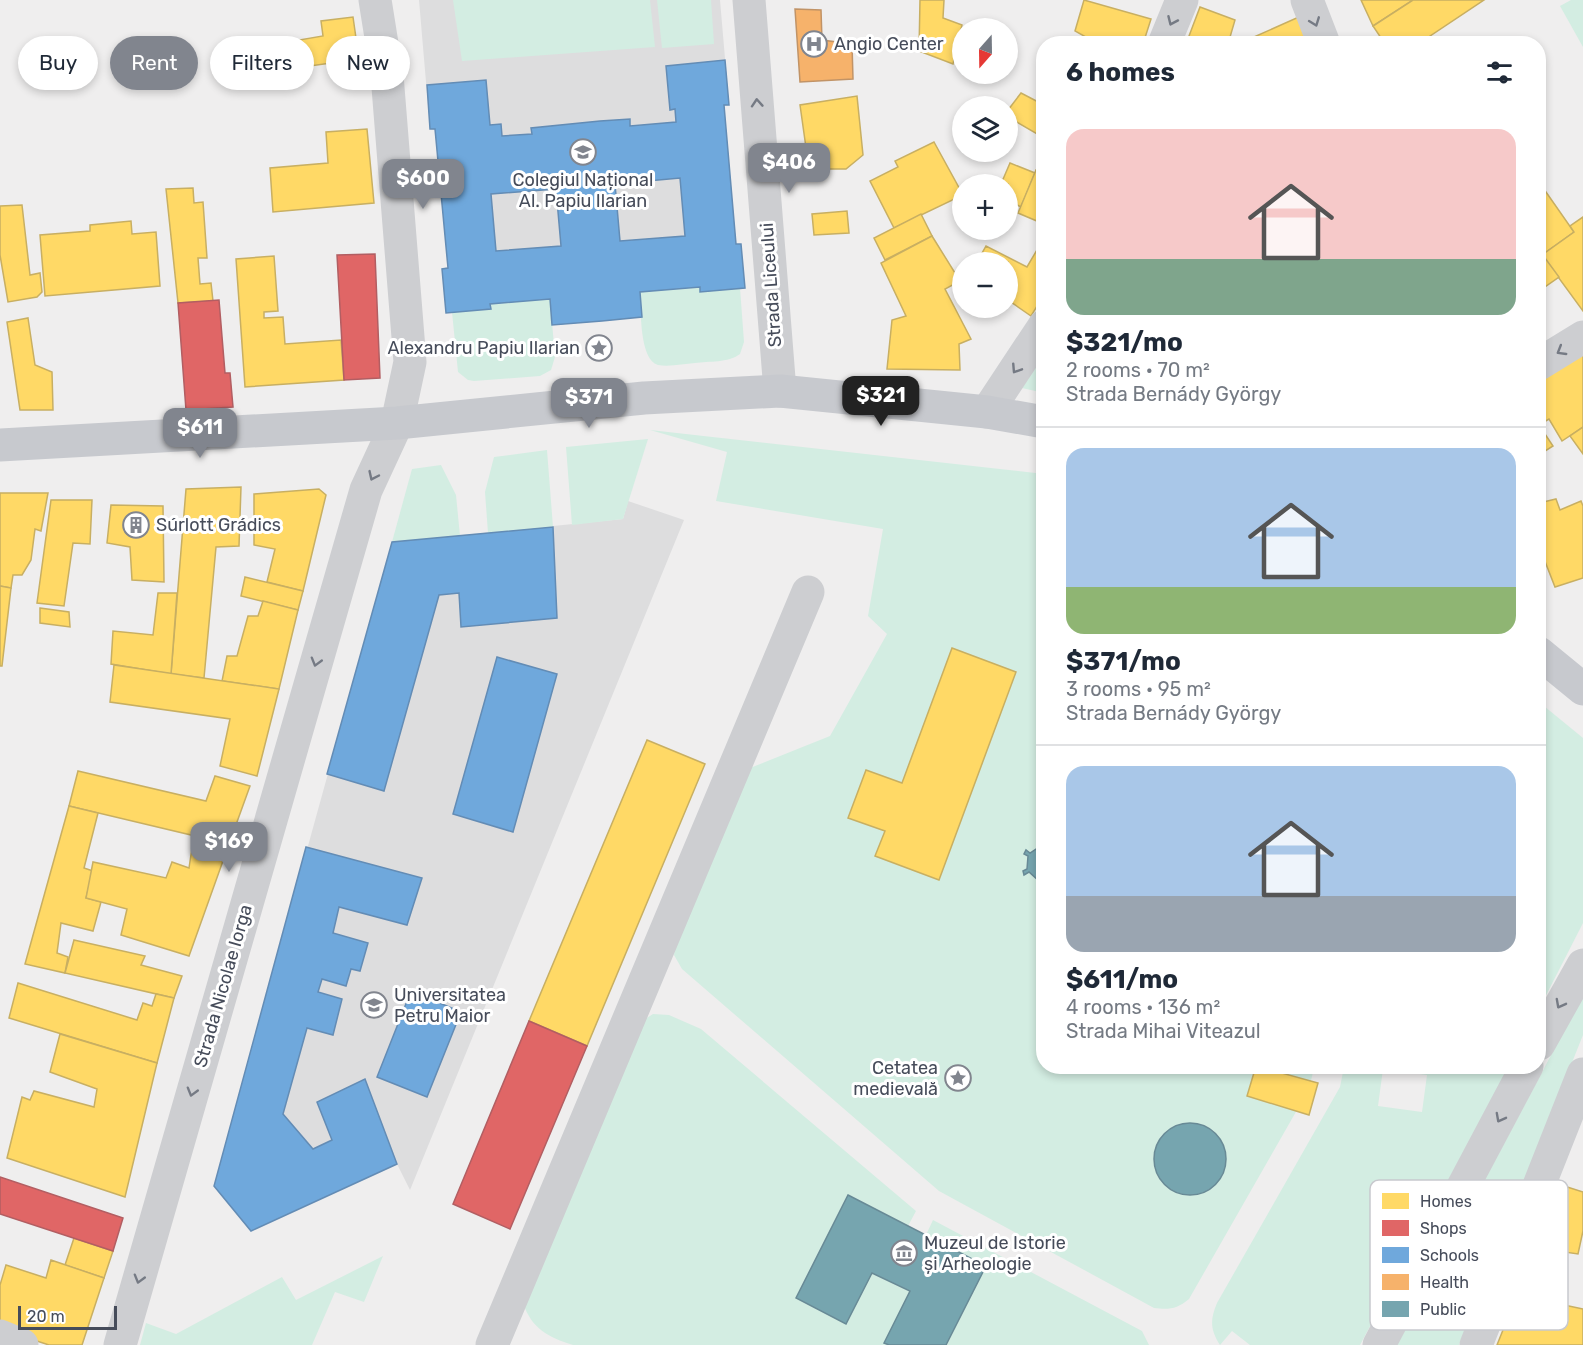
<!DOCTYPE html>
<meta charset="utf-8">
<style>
body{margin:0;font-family:Rubik,sans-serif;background:#f6f6f7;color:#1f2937;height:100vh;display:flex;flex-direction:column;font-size:22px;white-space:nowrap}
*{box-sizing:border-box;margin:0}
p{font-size:20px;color:#747a83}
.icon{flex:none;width:33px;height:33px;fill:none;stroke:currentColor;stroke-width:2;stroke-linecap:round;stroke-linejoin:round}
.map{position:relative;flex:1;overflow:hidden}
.details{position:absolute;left:1036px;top:36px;width:510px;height:1038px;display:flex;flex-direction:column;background:#fff;border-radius:24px;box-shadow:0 3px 9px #0003}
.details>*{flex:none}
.banner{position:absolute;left:18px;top:36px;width:570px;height:54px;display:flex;gap:12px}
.needle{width:39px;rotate:200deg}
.buttons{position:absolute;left:952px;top:18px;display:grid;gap:12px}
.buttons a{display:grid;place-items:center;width:66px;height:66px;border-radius:50%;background:#fff;box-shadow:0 3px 9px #0003;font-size:30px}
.scale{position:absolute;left:18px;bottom:15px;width:99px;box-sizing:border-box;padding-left:6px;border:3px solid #464c5a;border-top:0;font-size:16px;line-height:21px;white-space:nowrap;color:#464c5a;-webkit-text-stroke:4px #fff;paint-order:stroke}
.price{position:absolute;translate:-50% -51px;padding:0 14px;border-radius:12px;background:#81858e;color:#fff;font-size:20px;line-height:39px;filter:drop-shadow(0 2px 3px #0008)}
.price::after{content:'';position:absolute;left:50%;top:36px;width:18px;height:14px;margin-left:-9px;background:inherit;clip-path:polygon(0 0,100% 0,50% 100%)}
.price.selected{background:#222;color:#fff}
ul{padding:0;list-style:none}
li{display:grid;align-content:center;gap:12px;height:318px;padding:0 30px}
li+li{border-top:2px solid #e0e1e3}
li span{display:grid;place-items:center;height:186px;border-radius:18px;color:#555}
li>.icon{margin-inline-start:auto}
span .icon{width:108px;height:108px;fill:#fffc;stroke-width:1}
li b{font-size:26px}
h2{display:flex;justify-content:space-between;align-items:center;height:72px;padding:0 30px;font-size:26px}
.chip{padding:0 21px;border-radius:27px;background:#fff;box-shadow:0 3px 9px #0003;font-size:21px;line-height:54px}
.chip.selected{background:#81858e;color:#fff}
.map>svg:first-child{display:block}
.education{fill:#ddddde}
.green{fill:#d3ede2;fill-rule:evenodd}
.homes{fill:#ffd966;stroke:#c8af62;stroke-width:1.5}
.shops{fill:#e06666;stroke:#b25e62;stroke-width:1.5}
.schools{fill:#6fa8dc;stroke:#638cb5;stroke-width:1.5;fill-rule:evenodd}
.health{fill:#f6b26b;stroke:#c19366;stroke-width:1.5}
.public{fill:#76a5af;stroke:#688a96;stroke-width:1.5}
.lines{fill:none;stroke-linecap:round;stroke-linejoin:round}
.minor{stroke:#cdced1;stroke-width:33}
.major{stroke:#c7c9ce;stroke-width:33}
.oneway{stroke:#757a84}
.labels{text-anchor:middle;stroke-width:6;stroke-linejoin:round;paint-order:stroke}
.poi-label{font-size:18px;fill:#464c5a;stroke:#fff;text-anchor:start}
.street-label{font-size:18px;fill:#464c5a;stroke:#fff}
.key{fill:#fff;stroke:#c8c9ce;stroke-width:1.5}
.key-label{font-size:16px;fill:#464c5a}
</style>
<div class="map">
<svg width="1583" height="1345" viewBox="0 0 1583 1345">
<rect width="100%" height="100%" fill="#efeeee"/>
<!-- education -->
<g class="education">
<path d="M419,0H720L729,105L724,106L736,244H741L745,288L640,292L642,317L575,323L491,309L446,313L442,269L448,267L435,130L430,129Z"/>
<path d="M628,501L684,520L410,1190L397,1164L251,1231L214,1186L392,542L623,519Z"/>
</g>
<!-- green -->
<g class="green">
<path d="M453,0H650L655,47L462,61Z"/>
<path d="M657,0H711L714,44L662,48Z"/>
<path d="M1571,0H1583V47L1560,6Z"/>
<path d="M700,287L740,288L744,342L740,354C728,363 709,361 695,363C684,364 669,367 658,365C639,360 641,308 640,292Z"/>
<path d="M550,299L555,357L551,370L540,376L474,381L468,380L458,372L452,312L490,304Z"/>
<path d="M1044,355V393L1022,388Z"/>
<path d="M650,430L1044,474V1066H1310L1313,1072L1309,1089L1189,1299C1177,1309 1169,1310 1154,1308L939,1191L682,969L674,955L676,936L745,770L830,736L887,634L868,616L883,529L716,501L727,452Z"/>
<path d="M648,439L623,519L572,525L566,447Z"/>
<path d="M547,450L553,527L488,533L485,492L494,457Z"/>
<path d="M441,465L456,495L460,536L392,542L412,469Z"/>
<path d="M1539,702L1583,738V923L1539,1009Z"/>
<path d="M1583,995V1035L1459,1345H1397Z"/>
<path d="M653,1014L669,1015L701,1029L916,1211L908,1226L848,1195L796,1298L846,1323L872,1273L910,1291L885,1343L889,1345H573C548,1337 532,1329 523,1303L639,1023Z"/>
<path d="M1344,1067H1509L1360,1345H1250L1232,1331L1220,1345C1210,1329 1210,1320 1217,1303L1340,1087ZM1383,1069L1427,1075L1422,1112L1378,1106Z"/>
<path d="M933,1220L1142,1331L1149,1345H946L986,1266L926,1235Z"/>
<path d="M383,1256L364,1302L335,1292L312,1345H140L146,1323L176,1334L282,1277L296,1300Z"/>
</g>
<!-- homes -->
<g class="homes">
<path d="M920,0H944L943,18L962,25L953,64L919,51Z"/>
<path d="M1084,0L1151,19L1143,44H1098L1075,31Z"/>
<path d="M1361,0H1413L1373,26Z"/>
<path d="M1413,0H1484L1418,44H1385L1373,26Z"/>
<path d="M1200,7L1235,20L1228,44H1186Z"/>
<path d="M1301,16L1312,43L1246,44L1245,41Z"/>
<path d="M353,17L359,59L303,67L299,40L323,36L321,21Z"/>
<path d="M1021,93L1044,105V138L1008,117V110Z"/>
<path d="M857,96L863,155L846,169H809L800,105Z"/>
<path d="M367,129L374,203L273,212L270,168L328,163L326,132Z"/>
<path d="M934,142L963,195L894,228L870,181L898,167L895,161Z"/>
<path d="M1010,163L1035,173L1021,207L1008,200V184H1001Z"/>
<path d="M1036,170L1044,173V224L1018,213Z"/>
<path d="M1539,182L1574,232L1542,255L1539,250Z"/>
<path d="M193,188L194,203L203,202L207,258H198L200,284L211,283L213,301L178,303L166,189Z"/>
<path d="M22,205L30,275L40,273L42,292L37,297L8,302L0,255V206Z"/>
<path d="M847,211L849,233L814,235L812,214Z"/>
<path d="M921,214L932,236L885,260L874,238Z"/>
<path d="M1583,217V311L1542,255L1574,232L1570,226Z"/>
<path d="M131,221L132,234L156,232L160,286L45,296L40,235L90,231V225Z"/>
<path d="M932,236L960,281L945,289L971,339L959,344L960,370L887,369L892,320L906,316L881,263Z"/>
<path d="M1041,243L1044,245V295L1031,316L1008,300V262H977L986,246L1027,267Z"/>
<path d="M1539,250L1545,258L1539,263Z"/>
<path d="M274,256L278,311L264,312V318L283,317L285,344L341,340L344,380L245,387L236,259Z"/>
<path d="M1545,258L1559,277L1539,291V263Z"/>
<path d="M28,318L35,365L52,372L53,410H20L7,322Z"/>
<path d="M1583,349V427L1562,441L1549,419L1539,425V376Z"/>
<path d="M1539,425L1553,446L1539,455Z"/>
<path d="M1583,427V454L1570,436Z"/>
<path d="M241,487L239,546L216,547L204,678L171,674L186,489Z"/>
<path d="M319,489L326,495L303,591L267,582L275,549L254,545V494Z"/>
<path d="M0,493H48L41,531L35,529L31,560L22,575H13L11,588L0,586Z"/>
<path d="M1556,499L1560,510L1581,501L1583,506V578L1555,587L1539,546V503Z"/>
<path d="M51,500H92L90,544L73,543L64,606L37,603Z"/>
<path d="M111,505L163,506L164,582L132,580L130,547L107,543Z"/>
<path d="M245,577L303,591L298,610L241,596Z"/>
<path d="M0,586L11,588L2,666H0Z"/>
<path d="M158,593H177L171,674L111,664L113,631L153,635Z"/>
<path d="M263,601L298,610L279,689L222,681L227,656H237L248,616H258Z"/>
<path d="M40,608L69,612L70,627L40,623Z"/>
<path d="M952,648L1016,672L939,880L875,856L885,831L848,818L866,770L902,783Z"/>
<path d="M114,665L279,689L257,776L220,766L230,719L110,702Z"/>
<path d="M647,740L705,764L587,1046L529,1021Z"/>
<path d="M78,771L206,801L215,776L250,786L229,844L69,806Z"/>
<path d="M69,806L98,813L84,868L93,871L86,898L101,902L93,931L61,923L57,953L68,957L65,973L25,964Z"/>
<path d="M194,835L229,844L189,956L121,935L127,909L86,898L93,862L166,878L172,862L189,868Z"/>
<path d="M74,940L145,956L141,965L182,976L174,998L65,973Z"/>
<path d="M18,983L137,1020L143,1003L152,1006L156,994L174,998L157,1063L9,1018Z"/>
<path d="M60,1034L157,1063L125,1197L7,1158L22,1097L30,1100L34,1091L94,1107L97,1089L50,1072Z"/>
<path d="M1256,1066L1318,1083L1309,1115L1247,1096Z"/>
<path d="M1561,1185L1583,1192V1231L1578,1254L1565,1252L1550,1302L1583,1309V1345H1497Z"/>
<path d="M74,1238L113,1251L104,1278L65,1265Z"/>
<path d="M51,1260L104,1278L82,1345H49L0,1329V1285L6,1265L46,1278Z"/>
</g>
<!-- shops -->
<g class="shops">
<path d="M375,254L380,378L344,380L337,255Z"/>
<path d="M219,300L225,373H230L233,407L186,410L178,303Z"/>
<path d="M529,1021L587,1046L510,1229L453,1204Z"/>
<path d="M0,1177L123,1218L113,1251L0,1214Z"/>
</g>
<!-- schools -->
<g class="schools">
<path d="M725,60L729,105H724L736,244H741L745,288L700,292V287L640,292L642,317L602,321L552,325L550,299L490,304L491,309L446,313L442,269L448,268L435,129H430L427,85L486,80L490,125L501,124L502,136L532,134L531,128L600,121L630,119V126L676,122L675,109L670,110L666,66ZM680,178L685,236L620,241L615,184ZM556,189L561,246L496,251L491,194Z"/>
<path d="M553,527L557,618L461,627L459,593L439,595L384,791L327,774L392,542Z"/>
<path d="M497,657L557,674L513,832L453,814Z"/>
<path d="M306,847L422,878L407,925L339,907L333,933L368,943L360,971L351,969L346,986L322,979L318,992L342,999L333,1035L307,1028L283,1114L313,1149L332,1140L317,1102L365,1079L397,1164L251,1231L214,1186Z"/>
<path d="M411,991L461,1012L427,1097L377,1077Z"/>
</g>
<!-- health -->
<path class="health" d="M795,9L821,10L822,40L852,44L853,79L800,82Z"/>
<!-- public -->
<g class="public">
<path d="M1044,839V883L1041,888L1038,887L1040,882L1029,872L1024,875L1023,871L1027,869L1028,856L1024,854L1026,850L1030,853L1042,845L1041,840Z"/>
<circle cx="1190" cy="1159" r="36"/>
<path d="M848,1195L986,1266L946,1345H889L884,1343L910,1291L872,1273L846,1324L796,1298Z"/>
</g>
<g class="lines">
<!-- minor -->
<g class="minor">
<path d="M749,0L780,391"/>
<path d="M1307,0L1324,44"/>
<path d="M1164,44L1182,0"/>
<path d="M1539,364L1583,337"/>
<path d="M987,412L1044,326"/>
<path d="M1539,1044L1583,965"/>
<path d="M0,1336L22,1345"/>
<path d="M120,1345L366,490L397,423L410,362L387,75L375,0"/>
<path d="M492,1345L808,592"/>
<path d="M1379,1345L1527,1066"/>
<path d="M1476,1345L1583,1074"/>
</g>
<!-- major -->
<g class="major">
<path d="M0,445L397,423L644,398L780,391L987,412L1044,422"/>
<path d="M1539,653L1583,689"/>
</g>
</g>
<!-- one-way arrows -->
<defs><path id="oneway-chevron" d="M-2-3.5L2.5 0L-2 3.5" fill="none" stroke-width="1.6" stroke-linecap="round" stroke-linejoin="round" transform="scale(1.5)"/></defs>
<g class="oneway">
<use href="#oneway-chevron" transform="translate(1172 21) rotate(114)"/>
<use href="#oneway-chevron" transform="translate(1315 22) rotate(69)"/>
<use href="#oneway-chevron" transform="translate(757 103) rotate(-94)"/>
<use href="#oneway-chevron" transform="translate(1561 351) rotate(149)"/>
<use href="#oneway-chevron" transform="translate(1016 369) rotate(123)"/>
<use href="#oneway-chevron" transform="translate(373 476) rotate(115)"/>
<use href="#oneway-chevron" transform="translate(316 662) rotate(106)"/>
<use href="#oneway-chevron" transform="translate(1560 1004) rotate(118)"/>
<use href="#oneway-chevron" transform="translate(192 1092) rotate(106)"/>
<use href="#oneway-chevron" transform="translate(1500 1118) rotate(118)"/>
<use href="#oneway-chevron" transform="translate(139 1279) rotate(106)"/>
</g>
<!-- icons -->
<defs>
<g id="hospital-ring" transform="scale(1.35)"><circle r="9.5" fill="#fff" stroke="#81858e" stroke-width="1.5"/><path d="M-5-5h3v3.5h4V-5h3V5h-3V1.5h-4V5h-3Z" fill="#81858e"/></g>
<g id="university-ring" transform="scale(1.35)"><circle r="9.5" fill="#fff" stroke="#81858e" stroke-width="1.5"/><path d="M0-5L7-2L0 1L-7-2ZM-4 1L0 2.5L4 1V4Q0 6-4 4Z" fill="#81858e"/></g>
<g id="sight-ring" transform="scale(1.35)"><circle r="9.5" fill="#fff" stroke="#81858e" stroke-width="1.5"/><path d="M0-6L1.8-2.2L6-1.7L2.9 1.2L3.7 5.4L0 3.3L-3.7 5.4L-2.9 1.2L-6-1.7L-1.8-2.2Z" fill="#81858e"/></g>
<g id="building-ring" transform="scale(1.35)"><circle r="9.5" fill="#fff" stroke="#81858e" stroke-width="1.5"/><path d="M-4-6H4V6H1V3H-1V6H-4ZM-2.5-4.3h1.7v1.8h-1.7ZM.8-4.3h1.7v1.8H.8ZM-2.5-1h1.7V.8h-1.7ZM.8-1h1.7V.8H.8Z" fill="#81858e"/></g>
<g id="museum-ring" transform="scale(1.35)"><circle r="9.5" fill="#fff" stroke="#81858e" stroke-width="1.5"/><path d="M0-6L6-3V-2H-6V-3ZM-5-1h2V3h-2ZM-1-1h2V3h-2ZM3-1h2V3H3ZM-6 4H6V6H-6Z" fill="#81858e"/></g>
</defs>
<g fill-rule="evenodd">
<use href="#hospital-ring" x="814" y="44"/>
<use href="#university-ring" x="583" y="152"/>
<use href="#sight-ring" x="599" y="348"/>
<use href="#building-ring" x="136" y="525"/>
<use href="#university-ring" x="374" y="1005"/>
<use href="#sight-ring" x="958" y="1078"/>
<use href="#museum-ring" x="904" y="1253"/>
</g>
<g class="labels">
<!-- poi labels -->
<g class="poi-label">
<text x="834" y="50">Angio Center</text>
<text x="583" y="186" text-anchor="middle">Colegiul Național<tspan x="583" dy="21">Al. Papiu Ilarian</tspan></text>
<text x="580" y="354" text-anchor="end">Alexandru Papiu Ilarian</text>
<text x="156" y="531">Súrlott Grádics</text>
<text x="394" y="1001">Universitatea<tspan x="394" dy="21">Petru Maior</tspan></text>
<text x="938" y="1074" text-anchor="end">Cetatea<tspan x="938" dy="21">medievală</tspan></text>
<text x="924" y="1249">Muzeul de Istorie<tspan x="924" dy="21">și Arheologie</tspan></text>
</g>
<!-- street labels -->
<g class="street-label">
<text transform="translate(771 285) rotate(-94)" y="6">Strada Liceului</text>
<text transform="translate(223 986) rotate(-74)" y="6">Strada Nicolae Iorga</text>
</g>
</g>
<!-- legend -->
<rect x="1370" y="1180" width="198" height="150" rx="9" class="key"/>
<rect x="1382" y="1193" width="27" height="16" fill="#ffd966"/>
<rect x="1382" y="1220" width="27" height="16" fill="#e06666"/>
<rect x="1382" y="1247" width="27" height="16" fill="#6fa8dc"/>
<rect x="1382" y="1274" width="27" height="16" fill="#f6b26b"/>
<rect x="1382" y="1301" width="27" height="16" fill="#76a5af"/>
<g class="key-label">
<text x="1420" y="1207">Homes</text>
<text x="1420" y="1234">Shops</text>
<text x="1420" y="1261">Schools</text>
<text x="1420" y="1288">Health</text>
<text x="1420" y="1315">Public</text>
</g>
</svg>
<div class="buttons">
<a><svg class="needle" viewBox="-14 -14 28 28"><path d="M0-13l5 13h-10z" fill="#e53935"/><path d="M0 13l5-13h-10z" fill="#747a83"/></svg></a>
<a><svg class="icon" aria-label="layers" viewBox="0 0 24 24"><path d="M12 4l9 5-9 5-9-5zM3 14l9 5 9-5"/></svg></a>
<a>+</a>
<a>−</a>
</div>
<div class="scale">20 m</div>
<b class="price" style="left:789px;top:194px">$406</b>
<b class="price" style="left:423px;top:210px">$600</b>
<b class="price selected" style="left:881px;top:427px">$321</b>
<b class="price" style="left:589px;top:429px">$371</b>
<b class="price" style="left:200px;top:459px">$611</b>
<b class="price" style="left:229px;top:873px">$169</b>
<div class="banner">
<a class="chip">Buy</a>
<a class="chip selected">Rent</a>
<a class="chip">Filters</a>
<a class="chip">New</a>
</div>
<section class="details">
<h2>6 homes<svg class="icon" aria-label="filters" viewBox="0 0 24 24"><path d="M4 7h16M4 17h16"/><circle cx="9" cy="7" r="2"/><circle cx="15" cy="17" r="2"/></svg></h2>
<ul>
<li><span style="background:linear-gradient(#f6c9c9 70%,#7fa58c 0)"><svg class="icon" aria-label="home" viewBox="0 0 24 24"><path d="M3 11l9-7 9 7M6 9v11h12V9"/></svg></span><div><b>$321/mo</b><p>2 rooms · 70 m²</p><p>Strada Bernády György</p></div></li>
<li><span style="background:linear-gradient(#a9c7e8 75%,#8fb573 0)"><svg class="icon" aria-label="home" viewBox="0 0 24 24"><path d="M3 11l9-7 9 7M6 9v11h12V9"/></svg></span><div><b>$371/mo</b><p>3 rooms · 95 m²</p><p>Strada Bernády György</p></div></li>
<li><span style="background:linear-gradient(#a9c7e8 70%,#9aa5b1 0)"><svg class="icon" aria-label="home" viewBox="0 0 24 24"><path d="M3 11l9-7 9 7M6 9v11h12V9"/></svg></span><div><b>$611/mo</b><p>4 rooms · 136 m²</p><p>Strada Mihai Viteazul</p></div></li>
</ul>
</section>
</div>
